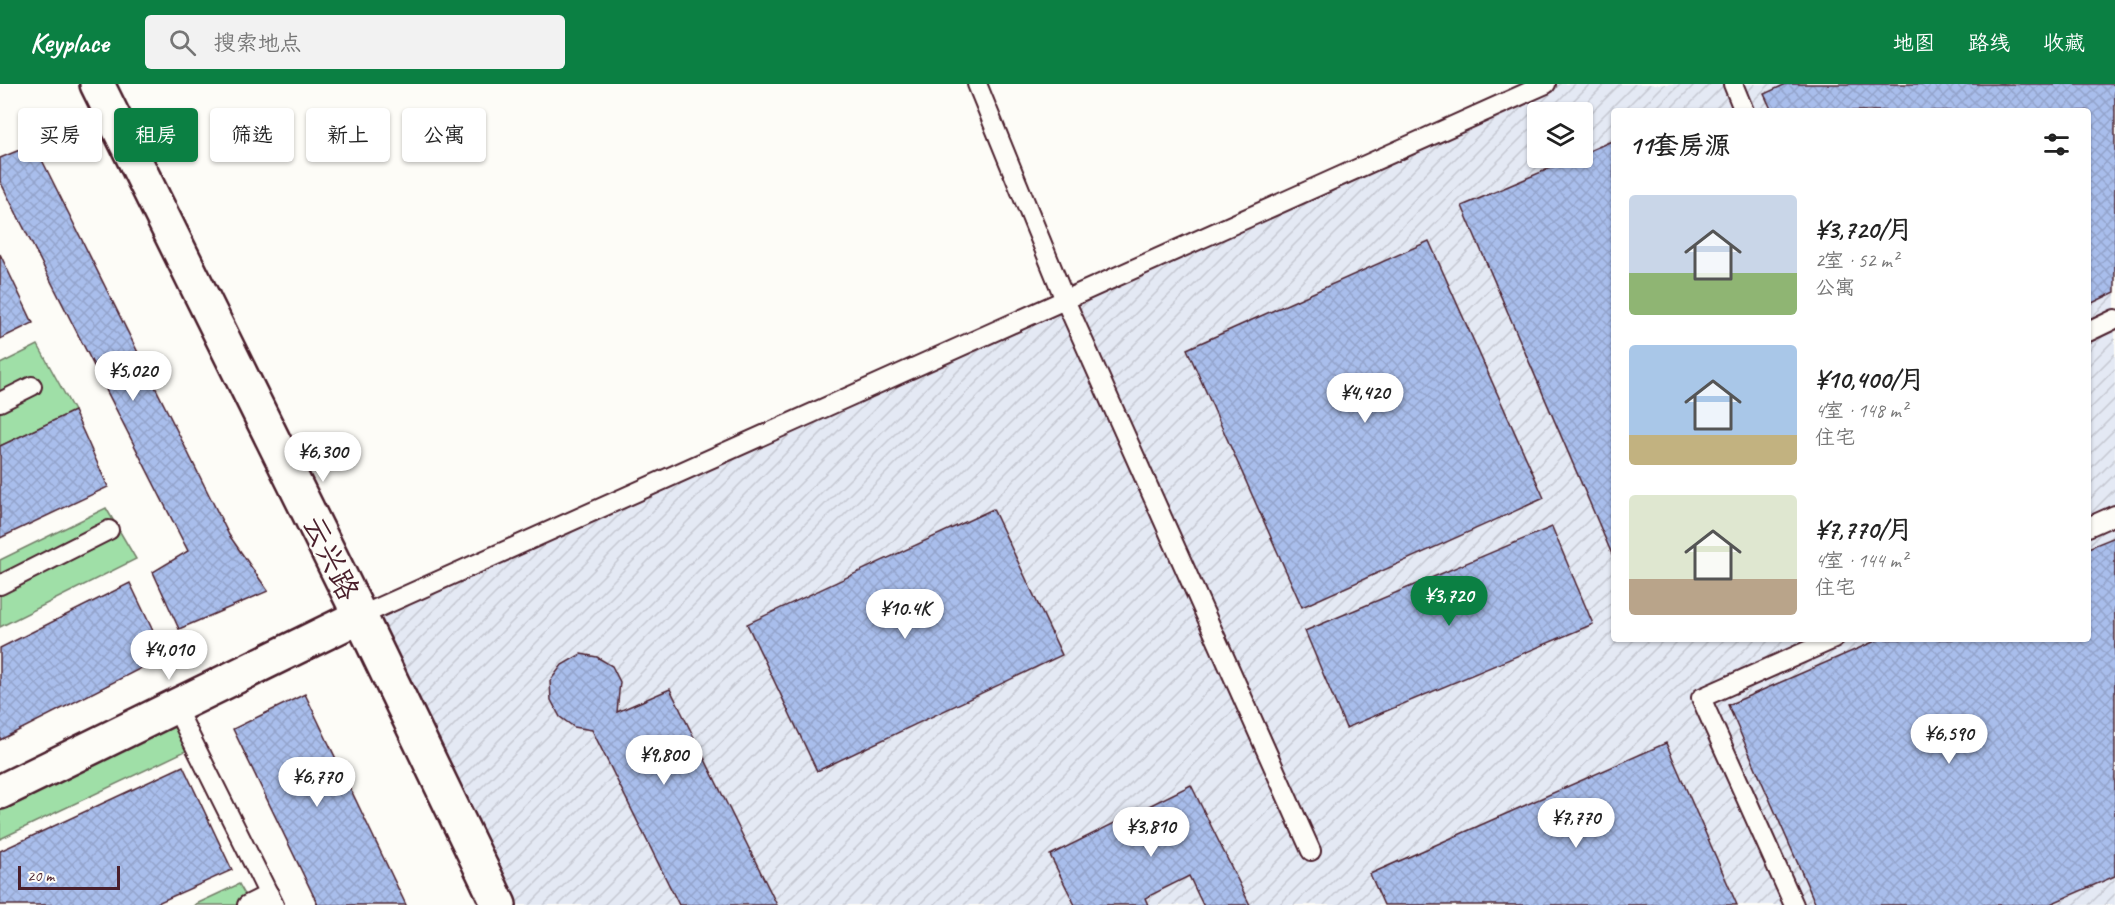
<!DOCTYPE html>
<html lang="zh">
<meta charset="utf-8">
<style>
body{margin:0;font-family:Caveat,"LXGW WenKai TC",sans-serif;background:#f2f2f2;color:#222;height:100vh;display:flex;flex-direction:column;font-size:22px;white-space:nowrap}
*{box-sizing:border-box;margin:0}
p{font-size:20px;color:#767676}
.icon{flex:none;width:33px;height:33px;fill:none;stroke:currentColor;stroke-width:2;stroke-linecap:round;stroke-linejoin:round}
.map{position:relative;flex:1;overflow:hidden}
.panel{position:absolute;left:1611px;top:24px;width:480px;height:534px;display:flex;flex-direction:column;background:#fff;border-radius:6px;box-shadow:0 2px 4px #0004}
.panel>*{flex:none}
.hud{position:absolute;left:18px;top:24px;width:570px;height:54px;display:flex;gap:12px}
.fabs{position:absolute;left:1527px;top:18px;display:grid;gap:12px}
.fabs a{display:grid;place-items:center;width:66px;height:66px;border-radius:6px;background:#fff;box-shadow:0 2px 4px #0004;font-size:30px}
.scale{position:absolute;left:18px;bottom:15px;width:102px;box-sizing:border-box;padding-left:6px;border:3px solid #4a1f2b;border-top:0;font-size:16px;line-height:21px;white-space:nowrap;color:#4a1f2b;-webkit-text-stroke:4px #fdfcf7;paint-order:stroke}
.price{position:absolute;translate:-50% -51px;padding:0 14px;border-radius:21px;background:#fff;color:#222;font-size:20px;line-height:39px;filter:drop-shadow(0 2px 3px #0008)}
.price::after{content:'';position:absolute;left:50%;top:36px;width:18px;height:14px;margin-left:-9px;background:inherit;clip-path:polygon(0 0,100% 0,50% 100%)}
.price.selected{background:#0b8043;color:#fff}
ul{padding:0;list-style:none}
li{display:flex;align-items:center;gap:18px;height:150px;padding:0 18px}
li span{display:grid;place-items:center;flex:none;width:168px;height:120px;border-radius:6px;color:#555}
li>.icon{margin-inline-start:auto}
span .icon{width:72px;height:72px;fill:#fffc;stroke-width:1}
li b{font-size:26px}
h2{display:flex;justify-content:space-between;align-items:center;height:72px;padding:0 18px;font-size:26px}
.chip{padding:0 21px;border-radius:6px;background:#fff;box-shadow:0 2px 4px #0004;font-size:21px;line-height:54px}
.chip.selected{background:#0b8043;color:#fff}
header{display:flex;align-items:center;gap:36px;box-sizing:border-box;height:84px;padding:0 30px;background:#0b8043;color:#fff}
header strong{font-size:28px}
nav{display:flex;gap:33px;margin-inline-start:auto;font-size:21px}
.search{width:420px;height:54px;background:#f2f2f2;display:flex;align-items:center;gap:15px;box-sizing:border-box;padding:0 21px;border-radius:6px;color:#767676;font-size:22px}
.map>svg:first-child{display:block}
.industrial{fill:url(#industrial-furrows);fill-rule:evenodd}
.green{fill:#9fdfa7;stroke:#747f69;stroke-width:1.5}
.building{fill:url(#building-cross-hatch);stroke:#4a1f2b;stroke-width:1.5}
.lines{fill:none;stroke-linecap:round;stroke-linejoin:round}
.service-casing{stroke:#4a1f2b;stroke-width:22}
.minor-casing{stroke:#4a1f2b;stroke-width:38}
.secondary-casing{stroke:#4a1f2b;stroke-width:38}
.service{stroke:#fdfcf7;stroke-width:18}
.minor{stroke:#fdfcf7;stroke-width:33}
.secondary{stroke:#fdfcf7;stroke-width:33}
.labels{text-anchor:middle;stroke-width:4.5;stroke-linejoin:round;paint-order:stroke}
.street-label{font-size:30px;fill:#4a1f2b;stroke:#fdfcf7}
</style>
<header>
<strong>Keyplace</strong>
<div class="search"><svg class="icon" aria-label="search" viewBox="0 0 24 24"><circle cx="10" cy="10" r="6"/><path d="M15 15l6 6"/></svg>搜索地点</div>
<nav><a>地图</a><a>路线</a><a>收藏</a></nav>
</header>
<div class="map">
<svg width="2115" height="821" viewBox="0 0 2115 821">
<defs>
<pattern id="industrial-furrows" width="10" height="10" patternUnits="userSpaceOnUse" patternTransform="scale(1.5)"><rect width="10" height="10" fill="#e4e9f4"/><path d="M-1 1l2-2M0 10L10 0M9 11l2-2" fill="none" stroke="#c5c7d1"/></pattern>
<pattern id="building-cross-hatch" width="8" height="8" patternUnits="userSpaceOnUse" patternTransform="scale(1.5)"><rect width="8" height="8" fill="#a9beec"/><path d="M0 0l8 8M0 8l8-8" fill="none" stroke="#93a3cb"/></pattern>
</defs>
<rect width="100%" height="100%" fill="#fdfcf7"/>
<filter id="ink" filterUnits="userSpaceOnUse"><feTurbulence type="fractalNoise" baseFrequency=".0167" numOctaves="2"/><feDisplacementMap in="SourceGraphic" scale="12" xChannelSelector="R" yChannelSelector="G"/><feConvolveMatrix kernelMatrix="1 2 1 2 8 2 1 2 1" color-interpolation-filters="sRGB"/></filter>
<g filter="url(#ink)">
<!-- industrial -->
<path class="industrial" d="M1546,0H2115V821H499L360,532ZM1614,27H2088V555H1614ZM1538,28H1582V74H1538Z"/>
<!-- green -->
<g class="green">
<path d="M38,261L74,327L0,362V280Z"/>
<path d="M106,424L136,475L0,543V476Z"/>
<path d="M175,622L194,663L0,755V708Z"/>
<path d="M239,800L251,821H194Z"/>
</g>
<!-- building -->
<g class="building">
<path d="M1786,0H2115V208L2088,221V27H1772L1764,10Z"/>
<path d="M1614,56V475L1462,122L1574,74H1582V70Z"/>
<path d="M34,60L229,451L268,507L179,545L153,488L188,467L0,97V74Z"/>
<path d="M1429,157L1544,414L1302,523L1187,265Z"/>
<path d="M0,170L33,239L0,255Z"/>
<path d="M74,327L108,403L0,454V362Z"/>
<path d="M993,425L1062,571L817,687L747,540Z"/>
<path d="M1552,443L1593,540L1346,644L1305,547Z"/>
<path d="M2115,453V792L2048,821H1816L1728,621L1880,555H2088V464Z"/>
<path d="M130,499L165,572L0,656V564Z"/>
<path d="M581,570L597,573L612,582L620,598L617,628L670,605L777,821H679L592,646L574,643L560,633L551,616L550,597L562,581Z"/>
<path d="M305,610L406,821H318L233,645Z"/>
<path d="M1666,659L1737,821H1384L1370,790Z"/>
<path d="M183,682L232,786L153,821H0V767Z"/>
<path d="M1191,701L1250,821H1203L1189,792L1145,814L1148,821H1075L1050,771Z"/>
</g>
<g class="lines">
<!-- service casing -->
<g class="service-casing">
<g id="service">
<path d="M977,0L1065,216L1311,767"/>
<path d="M1733,0L1744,27"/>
<path d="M2088,248L2115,235"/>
<path d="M0,318L32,302"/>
<path d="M2088,443L2115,431"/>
<path d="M0,501L109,446"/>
<path d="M360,532L1546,0"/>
<path d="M175,622L274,821"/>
<path d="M247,821L269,810"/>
<path d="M1794,821L1701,614L1834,555"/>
</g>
</g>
<!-- minor casing -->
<g class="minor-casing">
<path id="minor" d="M0,708L360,532"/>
</g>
<!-- secondary casing -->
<g class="secondary-casing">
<path id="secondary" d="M97,0L360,532L499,821"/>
</g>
<!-- service -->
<use href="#service" class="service"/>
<!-- minor -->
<use href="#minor" class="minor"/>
<!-- secondary -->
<use href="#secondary" class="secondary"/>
</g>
</g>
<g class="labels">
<!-- street labels -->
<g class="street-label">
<text transform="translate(331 474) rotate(64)" y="10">云兴路</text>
</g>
</g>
</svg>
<div class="fabs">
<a><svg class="icon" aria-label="layers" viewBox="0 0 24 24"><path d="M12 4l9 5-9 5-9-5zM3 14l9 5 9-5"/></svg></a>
</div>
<div class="scale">20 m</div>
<b class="price" style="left:133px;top:318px">¥5,020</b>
<b class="price" style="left:1365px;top:340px">¥4,420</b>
<b class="price" style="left:323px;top:399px">¥6,300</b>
<b class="price selected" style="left:1449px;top:543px">¥3,720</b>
<b class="price" style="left:905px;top:556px">¥10.4K</b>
<b class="price" style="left:169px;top:597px">¥4,010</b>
<b class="price" style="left:1949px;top:681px">¥6,590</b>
<b class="price" style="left:664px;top:702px">¥9,800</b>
<b class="price" style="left:317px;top:724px">¥6,770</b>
<b class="price" style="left:1576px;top:765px">¥7,770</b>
<b class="price" style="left:1151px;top:774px">¥3,810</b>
<div class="hud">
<a class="chip">买房</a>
<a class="chip selected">租房</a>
<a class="chip">筛选</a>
<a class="chip">新上</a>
<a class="chip">公寓</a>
</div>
<section class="panel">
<h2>11套房源<svg class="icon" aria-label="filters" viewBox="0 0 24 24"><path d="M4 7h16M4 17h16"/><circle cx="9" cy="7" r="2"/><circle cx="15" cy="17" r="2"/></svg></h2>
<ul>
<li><span style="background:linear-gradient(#c9d6e8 65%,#8fb573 0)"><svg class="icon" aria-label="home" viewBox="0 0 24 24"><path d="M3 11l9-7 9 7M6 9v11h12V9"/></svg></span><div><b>¥3,720/月</b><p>2室 · 52 m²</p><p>公寓</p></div></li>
<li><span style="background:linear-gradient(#a9c7e8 75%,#c2b280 0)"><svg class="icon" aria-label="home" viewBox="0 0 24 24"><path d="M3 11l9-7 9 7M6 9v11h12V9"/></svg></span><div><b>¥10,400/月</b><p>4室 · 148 m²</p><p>住宅</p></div></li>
<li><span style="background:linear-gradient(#dfe7d0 70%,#b9a48a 0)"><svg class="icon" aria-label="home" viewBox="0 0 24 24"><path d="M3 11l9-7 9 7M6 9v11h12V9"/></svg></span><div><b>¥7,770/月</b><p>4室 · 144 m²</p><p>住宅</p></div></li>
</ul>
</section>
</div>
